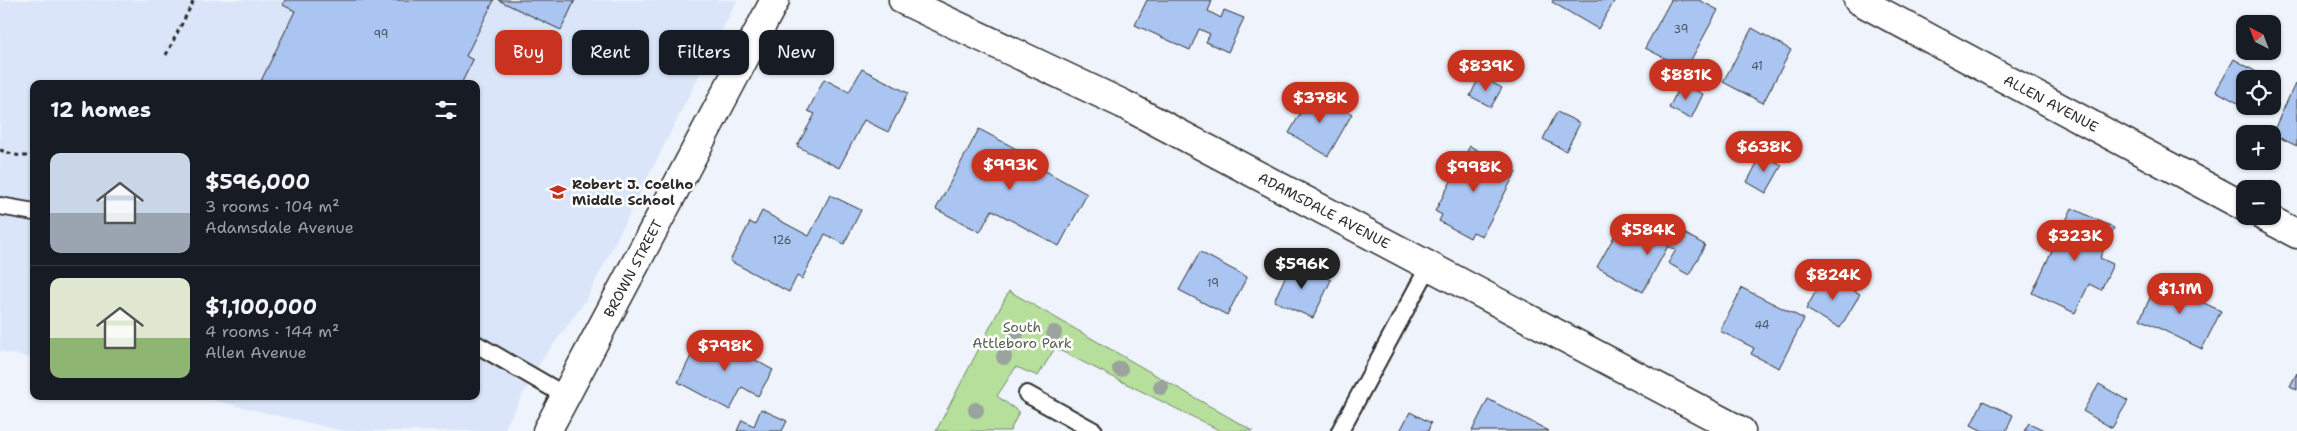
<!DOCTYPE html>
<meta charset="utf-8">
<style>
body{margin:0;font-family:"Shantell Sans",sans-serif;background:#20242c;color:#f1f3f6;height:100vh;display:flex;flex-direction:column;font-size:19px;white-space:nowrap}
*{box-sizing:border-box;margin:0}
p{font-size:16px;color:#9ea1a6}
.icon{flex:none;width:28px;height:28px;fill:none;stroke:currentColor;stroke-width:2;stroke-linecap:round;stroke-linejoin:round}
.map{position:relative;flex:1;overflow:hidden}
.panel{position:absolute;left:30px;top:80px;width:450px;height:320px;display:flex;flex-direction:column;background:#171b24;border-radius:10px;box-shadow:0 1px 4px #0004}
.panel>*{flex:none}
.top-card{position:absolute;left:495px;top:30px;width:475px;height:45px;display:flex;gap:10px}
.needle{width:32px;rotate:318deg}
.tools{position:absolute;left:2236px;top:15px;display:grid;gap:10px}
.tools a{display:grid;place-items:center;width:45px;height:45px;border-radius:10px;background:#171b24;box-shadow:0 1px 4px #0004;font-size:25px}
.price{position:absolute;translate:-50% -42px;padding:0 11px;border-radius:18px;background:#c8321e;color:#fff;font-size:16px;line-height:32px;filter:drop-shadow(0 1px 2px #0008)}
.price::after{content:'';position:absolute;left:50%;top:30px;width:15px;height:11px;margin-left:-8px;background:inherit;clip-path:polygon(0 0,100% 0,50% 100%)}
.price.current{background:#222;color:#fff}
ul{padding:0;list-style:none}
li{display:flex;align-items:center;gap:15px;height:125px;padding:0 20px}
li+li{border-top:1px solid #363941}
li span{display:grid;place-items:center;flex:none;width:140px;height:100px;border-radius:10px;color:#555}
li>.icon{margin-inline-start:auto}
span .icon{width:60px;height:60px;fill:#fffc;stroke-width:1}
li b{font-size:21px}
h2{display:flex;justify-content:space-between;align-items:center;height:60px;padding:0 20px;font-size:21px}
.tag{padding:0 18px;border-radius:10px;background:#171b24;box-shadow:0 1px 4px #0004;font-size:18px;line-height:45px}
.tag.current{background:#c8321e;color:#fff}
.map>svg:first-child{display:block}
.built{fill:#dae5f9}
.green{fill:#b6df9c;stroke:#708564}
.building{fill:#aac5f2;stroke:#2b2b2b}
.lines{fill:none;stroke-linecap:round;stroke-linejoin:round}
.service-casing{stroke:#2b2b2b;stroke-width:20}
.minor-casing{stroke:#2b2b2b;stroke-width:31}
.tertiary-casing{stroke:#2b2b2b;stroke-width:31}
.path{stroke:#2b2b2b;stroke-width:3;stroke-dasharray:4 4;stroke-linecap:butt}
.service{stroke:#fff;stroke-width:16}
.minor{stroke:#fff;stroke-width:28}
.tertiary{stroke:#fff;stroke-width:28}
.tree{fill:#9aa39c}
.labels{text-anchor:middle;stroke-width:5;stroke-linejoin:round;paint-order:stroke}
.number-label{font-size:11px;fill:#4b525d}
.street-label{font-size:14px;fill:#2b2b2b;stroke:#fff}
.poi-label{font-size:14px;font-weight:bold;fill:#2b2b2b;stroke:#fff;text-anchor:start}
.park-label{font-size:14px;fill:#55614d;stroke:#fff}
</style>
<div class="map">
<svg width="2297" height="431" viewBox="0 0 2297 431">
<rect width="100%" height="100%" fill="#eef3fc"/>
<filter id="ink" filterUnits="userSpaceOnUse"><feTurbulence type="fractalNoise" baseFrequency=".02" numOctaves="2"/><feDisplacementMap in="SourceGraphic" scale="10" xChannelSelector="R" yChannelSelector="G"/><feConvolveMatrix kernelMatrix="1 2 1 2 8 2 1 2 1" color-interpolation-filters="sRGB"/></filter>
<g filter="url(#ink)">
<!-- built -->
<path class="built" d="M0,0H737L586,300L541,361L503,431H344L195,396H476V84H34V359L0,351Z"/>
<!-- green -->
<path class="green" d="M1009,291L1253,431H1221L1055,348L1038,376L1016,367L997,396L1019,412L1010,431H936Z"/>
<!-- building -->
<g class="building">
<path d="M285,0H494L466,56L473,60L461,84H262L260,83L295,11L283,5Z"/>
<path d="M498,0H575L561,30Z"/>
<path d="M1147,0H1209L1212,1L1208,11L1221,18L1224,10L1244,18L1228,52L1206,42L1210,34L1199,29L1190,50L1135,25Z"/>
<path d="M1553,0H1615L1598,29L1552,2Z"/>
<path d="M1671,0H1699L1718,10L1686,69L1645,48Z"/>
<path d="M1752,28L1791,50L1763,103L1723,82Z"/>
<path d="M2234,59L2265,77L2264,79H2245V106H2248L2247,108L2216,91Z"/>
<path d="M862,69L908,93L888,132L864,120L839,168L797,146L815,114L808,111L824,79L849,92Z"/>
<path d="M1480,76L1502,88L1491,107L1470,96Z"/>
<path d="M1681,83L1703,94L1691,119L1669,108Z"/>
<path d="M2295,84H2297V146L2272,134Z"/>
<path d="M1313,91L1352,114L1328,156L1289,133Z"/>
<path d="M1557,112L1580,123L1566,151L1543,139Z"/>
<path d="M979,129L1022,152L1020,157L1087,194L1059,246L992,210L980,232L936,209Z"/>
<path d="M1470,146L1516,172L1482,236L1473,232L1470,238L1439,221L1442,215L1435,211Z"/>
<path d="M1762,154L1782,165L1766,193L1747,182Z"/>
<path d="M830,195L861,210L844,244L825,234L802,279L797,276L789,292L730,261L750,222L755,225L762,211L809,236Z"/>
<path d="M2072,208L2114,228L2100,258L2113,264L2101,290L2089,284L2075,313L2032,293Z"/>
<path d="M1668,224L1705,245L1689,275L1668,263L1676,250L1668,246L1643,292L1597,267L1620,226L1655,246Z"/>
<path d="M1200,252L1247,277L1227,315L1179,290Z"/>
<path d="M1292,262L1331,280L1313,318L1274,301Z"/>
<path d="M1825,275L1860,294L1840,328L1806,309Z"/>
<path d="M2158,281L2221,311L2202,349L2140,319Z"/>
<path d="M1742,288L1804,319L1779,368L1751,354L1754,348L1720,331Z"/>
<path d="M719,334L757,355L755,360L773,370L758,396L742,387L730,410L678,382L695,348L707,355Z"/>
<path d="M2297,373V390L2290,386Z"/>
<path d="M2099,384L2128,401L2112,428L2083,411Z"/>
<path d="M1488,399L1549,431H1472Z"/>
<path d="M1983,401L2013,415L2006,431H1983L1971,425Z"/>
<path d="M761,409L787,421L782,431H737L742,420L754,426Z"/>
<path d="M1410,412L1431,423L1428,431H1400Z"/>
<path d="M2029,423L2046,431H2024Z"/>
</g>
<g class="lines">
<!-- service casing -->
<g class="service-casing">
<g id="service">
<path d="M0,206L34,212"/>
<path d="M476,344L566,396"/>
<path d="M1027,394L1094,431"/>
<path d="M1340,431L1429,266"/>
</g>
</g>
<!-- minor casing -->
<g class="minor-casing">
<g id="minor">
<path id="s1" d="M903,0L1123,104L1741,431"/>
<path id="s2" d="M1858,0L2245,207"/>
<path d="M2263,216L2297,234"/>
</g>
</g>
<!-- tertiary casing -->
<g class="tertiary-casing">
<g id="tertiary">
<path id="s3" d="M547,431L775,0"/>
</g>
</g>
<!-- path -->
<g class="path">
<path d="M166,55L194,0"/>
<path d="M0,150L15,155L34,157"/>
</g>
<!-- service -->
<use href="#service" class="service"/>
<!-- minor -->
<use href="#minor" class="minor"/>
<!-- tertiary -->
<use href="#tertiary" class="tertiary"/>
</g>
<!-- trees -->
<g class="tree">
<circle cx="1017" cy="332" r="8"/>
<circle cx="1054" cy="333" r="8"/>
<circle cx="1004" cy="357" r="8"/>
<circle cx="1120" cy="369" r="8"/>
<circle cx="1161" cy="387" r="8"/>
<circle cx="976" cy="410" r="8"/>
</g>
</g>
<!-- icons -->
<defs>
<g id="school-bare" transform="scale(1.35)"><path d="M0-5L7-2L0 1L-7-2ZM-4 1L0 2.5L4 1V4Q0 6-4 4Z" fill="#c8321e" stroke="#fff" stroke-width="2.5" paint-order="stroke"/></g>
</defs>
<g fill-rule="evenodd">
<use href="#school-bare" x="558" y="192"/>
</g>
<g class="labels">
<!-- number labels -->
<g class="number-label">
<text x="1681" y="33">39</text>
<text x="381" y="38">99</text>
<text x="1757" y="70">41</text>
<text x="782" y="244">126</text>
<text x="1213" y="287">19</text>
<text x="1762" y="329">44</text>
</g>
<!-- street labels -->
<g class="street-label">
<text dy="5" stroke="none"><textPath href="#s2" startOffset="219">ALLEN AVENUE</textPath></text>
<text dy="5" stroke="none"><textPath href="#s1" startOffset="471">ADAMSDALE AVENUE</textPath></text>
<text dy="5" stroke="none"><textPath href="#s3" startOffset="184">BROWN STREET</textPath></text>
</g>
<!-- poi labels -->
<g class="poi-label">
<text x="572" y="189">Robert J. Coelho<tspan x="572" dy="16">Middle School</tspan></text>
</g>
<!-- park labels -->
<g class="park-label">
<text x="1022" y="332">South<tspan x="1022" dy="16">Attleboro Park</tspan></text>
</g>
</g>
</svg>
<div class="tools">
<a><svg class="needle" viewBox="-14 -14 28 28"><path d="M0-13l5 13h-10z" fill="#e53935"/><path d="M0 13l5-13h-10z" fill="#9ea1a6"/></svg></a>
<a><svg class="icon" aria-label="locate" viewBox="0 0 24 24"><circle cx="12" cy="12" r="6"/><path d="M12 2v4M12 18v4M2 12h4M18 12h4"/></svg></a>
<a>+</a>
<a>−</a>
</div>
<b class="price" style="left:1486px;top:92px">$839K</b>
<b class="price" style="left:1686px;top:101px">$881K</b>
<b class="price" style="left:1320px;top:124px">$378K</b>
<b class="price" style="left:1764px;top:173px">$638K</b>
<b class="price" style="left:1010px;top:191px">$993K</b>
<b class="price" style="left:1474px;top:193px">$998K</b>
<b class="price" style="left:1648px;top:256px">$584K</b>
<b class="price" style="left:2075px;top:262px">$323K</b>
<b class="price current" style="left:1302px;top:290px">$596K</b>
<b class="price" style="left:1833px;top:301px">$824K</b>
<b class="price" style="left:2180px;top:315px">$1.1M</b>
<b class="price" style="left:725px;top:372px">$798K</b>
<div class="top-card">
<a class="tag current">Buy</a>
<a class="tag">Rent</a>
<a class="tag">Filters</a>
<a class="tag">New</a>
</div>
<section class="panel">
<h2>12 homes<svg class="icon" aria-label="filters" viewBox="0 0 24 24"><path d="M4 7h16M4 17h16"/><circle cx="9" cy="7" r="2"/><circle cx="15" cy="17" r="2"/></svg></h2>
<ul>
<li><span style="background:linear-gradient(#c9d6e8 60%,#9aa5b1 0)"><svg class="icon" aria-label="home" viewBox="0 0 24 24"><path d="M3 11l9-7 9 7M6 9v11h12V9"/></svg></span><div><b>$596,000</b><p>3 rooms · 104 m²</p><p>Adamsdale Avenue</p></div></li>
<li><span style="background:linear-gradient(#dfe7d0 60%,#8fb573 0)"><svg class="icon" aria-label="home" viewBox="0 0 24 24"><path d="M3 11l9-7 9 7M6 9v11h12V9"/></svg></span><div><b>$1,100,000</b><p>4 rooms · 144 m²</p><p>Allen Avenue</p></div></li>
</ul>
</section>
</div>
